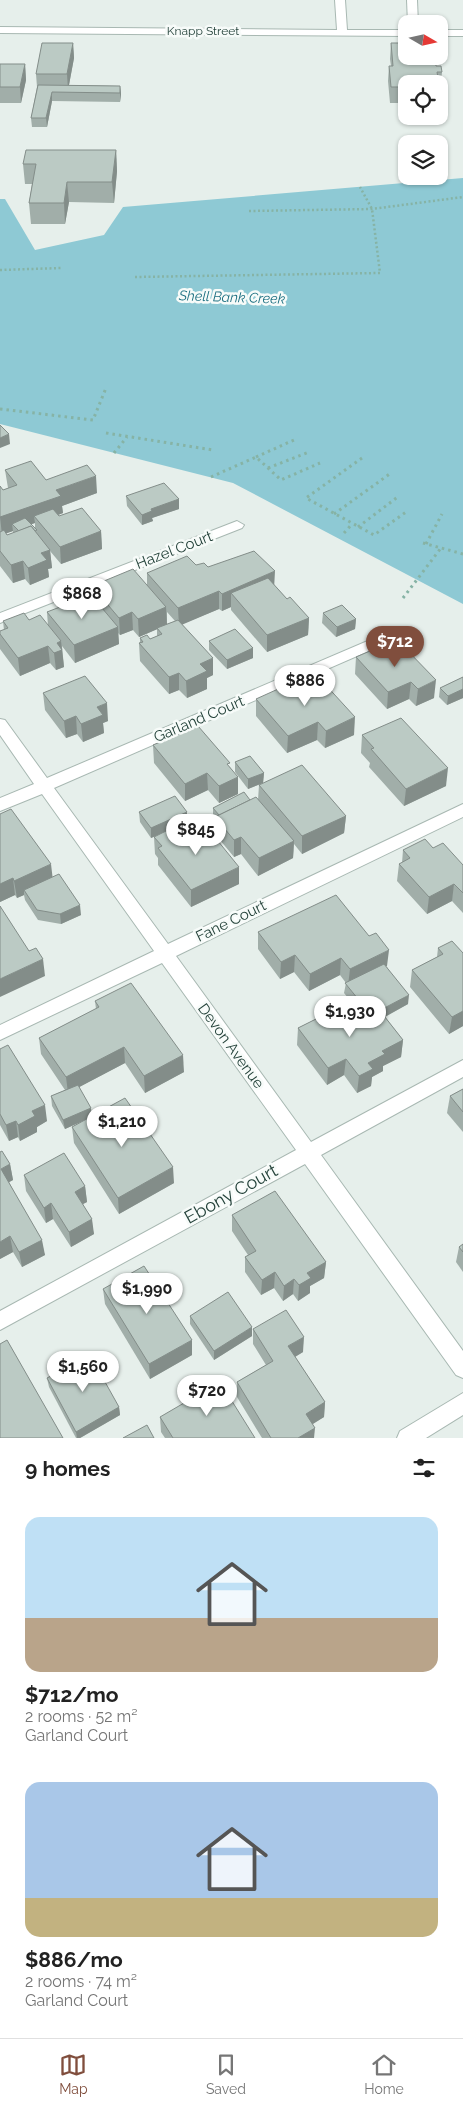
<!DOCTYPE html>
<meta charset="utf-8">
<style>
body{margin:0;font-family:Raleway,sans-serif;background:#f2f2f2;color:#222;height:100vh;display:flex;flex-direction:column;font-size:19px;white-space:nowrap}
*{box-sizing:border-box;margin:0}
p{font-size:16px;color:#767676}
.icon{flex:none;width:28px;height:28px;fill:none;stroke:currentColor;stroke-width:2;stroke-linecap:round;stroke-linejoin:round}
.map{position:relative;height:1438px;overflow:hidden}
.panel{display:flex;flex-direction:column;background:#fff;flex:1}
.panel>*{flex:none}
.needle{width:32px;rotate:99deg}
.buttons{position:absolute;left:398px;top:15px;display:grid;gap:10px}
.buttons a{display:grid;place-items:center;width:50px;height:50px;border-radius:10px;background:#fff;box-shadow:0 1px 4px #0004;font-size:25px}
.price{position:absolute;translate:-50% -42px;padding:0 11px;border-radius:18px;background:#fff;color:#222;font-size:16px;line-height:32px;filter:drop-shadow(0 1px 2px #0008)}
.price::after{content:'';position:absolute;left:50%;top:30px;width:15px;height:11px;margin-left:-8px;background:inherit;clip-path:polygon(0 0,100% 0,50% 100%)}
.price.current{background:#804e3d;color:#fff}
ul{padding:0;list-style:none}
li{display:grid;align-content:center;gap:10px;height:265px;padding:0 25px}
li span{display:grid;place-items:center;height:155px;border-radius:15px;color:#555}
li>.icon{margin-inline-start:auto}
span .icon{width:90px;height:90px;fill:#fffc;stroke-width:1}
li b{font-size:21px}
h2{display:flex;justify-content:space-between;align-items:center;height:60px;padding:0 25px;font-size:21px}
.tab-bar{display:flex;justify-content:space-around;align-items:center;height:70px;border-top:1px solid #e0e0e0;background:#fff;font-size:14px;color:#767676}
.tab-bar a{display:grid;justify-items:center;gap:2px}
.tab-bar .current{color:#804e3d}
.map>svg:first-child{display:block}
.water{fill:#8ec9d4}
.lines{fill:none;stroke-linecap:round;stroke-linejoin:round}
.lane-casing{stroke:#a8b8b2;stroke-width:2}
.street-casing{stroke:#a8b8b2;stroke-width:2}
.path-far1{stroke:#86b3a5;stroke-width:2.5;stroke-dasharray:2 2.5;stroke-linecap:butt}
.path{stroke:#86b3a5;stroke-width:3;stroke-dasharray:2.5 4;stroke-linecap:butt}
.lane{fill:#fff;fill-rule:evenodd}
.street{fill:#fff;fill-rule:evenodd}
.wall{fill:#a1aea9;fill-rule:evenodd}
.shaded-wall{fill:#838d89}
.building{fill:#bbcac4;stroke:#838d89}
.labels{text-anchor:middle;stroke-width:5;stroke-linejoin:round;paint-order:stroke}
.far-street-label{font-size:12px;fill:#24423a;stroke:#f7fbf9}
.far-water-label{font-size:14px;font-style:italic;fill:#1c6f80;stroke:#f7fbf9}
.street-label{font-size:15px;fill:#24423a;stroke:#f7fbf9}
.near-street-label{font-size:18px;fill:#24423a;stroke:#f7fbf9}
</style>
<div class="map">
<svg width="463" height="1438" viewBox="0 0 463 1438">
<rect width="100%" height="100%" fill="#e6efeb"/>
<!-- water -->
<path class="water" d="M463,178V604L233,483L0,424V199H5L35,250L104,235L123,207Z"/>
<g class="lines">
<!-- lane casing -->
<g class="lane-casing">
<path id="lane" d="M407,0H417L418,24H408Z"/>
</g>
<!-- street casing -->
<g class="street-casing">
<g id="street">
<path d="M335,0H345L347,30H406V36L0,33V27L337,30Z"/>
<rect x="439" y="30" width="24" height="6"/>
<path d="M237,521L244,525L242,528L0,623V613Z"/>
<path d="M398,628L403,630L405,633L403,636L54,788L168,944L463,804V817L176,956L311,1142L463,1060V1077L321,1155L463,1351V1378L456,1375L305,1164L0,1330V1311L296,1150L162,963L0,1040V1025L154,951L42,794L0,811V798L34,784L0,735V719L5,720L47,778Z"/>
<path d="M463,1393V1415L426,1438H397L400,1431Z"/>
</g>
</g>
<!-- path-far1 -->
<g class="path-far1">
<path d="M249,211L372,209L463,197"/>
<path d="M0,270L61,268"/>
<path d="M135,277L380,273L372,209L360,187"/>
</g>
<!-- path -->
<g class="path">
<path d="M0,409L93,420L106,388"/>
<path d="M106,433L213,450"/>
<path d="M114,453L127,437"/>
<path d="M256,457L294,440"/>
<path d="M362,458L306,498L374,535L406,512"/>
<path d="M268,468L309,452"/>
<path d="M211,477L256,457L281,480L320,463"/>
<path d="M334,514L391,473"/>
<path d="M358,527L399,496"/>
<path d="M344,533L352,524"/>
<path d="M423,543L463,554"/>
<path d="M426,544L442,514"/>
<path d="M403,598L441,548"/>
</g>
<!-- lane -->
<use href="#lane" class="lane"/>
<!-- street -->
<use href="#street" class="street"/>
</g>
<!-- wall -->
<g class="wall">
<path d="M73,43L74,58L69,85L120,86L121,94L120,102L52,101L47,127H32L31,118L37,87L36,74Z"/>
<path d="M391,43L436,66L442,72L441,84L445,94L444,110H439V84H406V103H390L388,81L389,66H391L390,59Z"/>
<path d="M0,64H25L26,80L21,103H0Z"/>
<path d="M116,150L117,171L114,203L69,202L65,224H31L29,203L32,184H25L23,164Z"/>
<path d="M5,470L97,493L62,506L63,513L58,515L59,516L101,531L102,549L61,564L50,551L52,568L48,569L49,577L30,585L25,579L13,583L0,566V486L3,490L8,488ZM35,523V528L31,524ZM13,531V533L7,535L6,533Z"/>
<path d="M126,496L179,499V509L152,518L153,521L142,525L127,506Z"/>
<path d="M196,565L208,567L274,585L287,599L309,618L308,635L267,652L231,610V607L222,611L219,609L182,624L213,675L207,678V689L187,698L179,690L169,694L140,661L139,643H140V638L150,639L157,636V629L139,637L133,630L120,635L118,633L119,644L75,663L62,646L64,667L56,670L50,663L20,676L0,649V631L4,630L3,621L29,620L48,626L47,612L93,597L92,586H147V573ZM167,612L175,621L167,624Z"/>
<path d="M323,613L356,619L355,629L336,637L322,623Z"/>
<path d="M209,641L253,648V658L227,669L209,650Z"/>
<path d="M398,649L434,698L416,706L409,699L387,709L355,674L356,657Z"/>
<path d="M463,677V698L447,705L439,697L440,688Z"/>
<path d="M307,689L354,735L325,748L317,740L287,753L256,716V699Z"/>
<path d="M43,693L108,721L103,723L104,733L83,742L77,734L66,738L45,710Z"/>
<path d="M362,735L446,786L404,806L369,767L370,763L361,753Z"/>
<path d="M153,745L230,767L238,794L219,803L208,790L185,801L154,763Z"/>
<path d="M235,762L264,773L263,783L248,789L235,772Z"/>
<path d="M259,785L346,816L344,833L302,854L294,844L293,858L258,876L241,854L234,857L215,834V819L213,817V808L250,800H258Z"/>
<path d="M139,812L187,822L171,829L178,838L239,884L191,907L158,865V858L155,854L154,837L158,835L151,838L140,822Z"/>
<path d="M0,814L52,877L81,915L61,924L38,920L25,900L24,895L17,898L15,895L0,902Z"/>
<path d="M433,848L463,865V913L452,901L427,914L397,881L399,864L402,863L403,850Z"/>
<path d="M258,932L387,967L408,1004L385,1017L403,1040L401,1057L383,1066V1071L372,1077L371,1086L357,1093L344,1075L327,1085L297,1045L298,1028L322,1016L323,1010L360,1023L366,1020L344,993L346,983L340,975L309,991L294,972L280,979L258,949Z"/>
<path d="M438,948L463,953V1026L449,1034L410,987L412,970L437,957Z"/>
<path d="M95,1001L184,1072L145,1093L125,1063L79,1087L92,1116L174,1183L119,1214L74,1143L72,1127L80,1122L65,1129L52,1106L51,1096L65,1090L41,1054L39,1038L96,1009Z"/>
<path d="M0,1049L47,1121L37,1127V1132L20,1141L18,1137L9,1141L0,1125Z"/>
<path d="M463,1089V1132L447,1113L450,1096Z"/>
<path d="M10,1164L13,1180L9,1182L45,1255L22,1267L13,1252L0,1259Z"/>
<path d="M24,1175L85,1186L87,1202L83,1204L94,1234L71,1247L53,1219L46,1223L26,1191Z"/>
<path d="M232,1215L326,1262L324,1278L310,1286V1293L298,1301L293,1294L283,1301L274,1288L261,1295L245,1272V1257L248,1255L232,1231Z"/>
<path d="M463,1244V1272L456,1262L459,1247Z"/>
<path d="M103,1289L192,1355L150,1379L105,1304Z"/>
<path d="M190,1316L252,1336L214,1360L190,1324Z"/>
<path d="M253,1329L303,1352L295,1357L325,1402L324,1417L312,1424L314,1438H262L237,1397V1382L266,1365L253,1344Z"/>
<path d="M47,1378L119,1407L120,1415L80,1438H76L49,1387Z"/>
<path d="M160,1417L255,1438H165L161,1432Z"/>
</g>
<!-- shaded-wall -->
<g class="shaded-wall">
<path d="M73,43L74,58L68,90L67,74Z"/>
<path d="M25,64L26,80L21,103L20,87Z"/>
<path d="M120,86L121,94L120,102Z"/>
<path d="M52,92V101L47,127L46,118Z"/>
<path d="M116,150L117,171L114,203L112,182Z"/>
<path d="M67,182L69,202L65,224L64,203Z"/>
<path d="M9,434L10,444L0,448V438Z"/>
<path d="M96,476L97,493L62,506L63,513L39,522L34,516L35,523L17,529L12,524L13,531L2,535L0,517L56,490Z"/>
<path d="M179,499V509L152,518L153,521L142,525V515L151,509Z"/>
<path d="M101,531L102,549L61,564L60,547Z"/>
<path d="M50,550L52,568L48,569L49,577L30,585L28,568L41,553Z"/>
<path d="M23,561L25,579L13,583L11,565Z"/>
<path d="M275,571L274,589L231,593V607L222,611V594Z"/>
<path d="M219,591V609L179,626L178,608Z"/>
<path d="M166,607L167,625L139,637L138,619Z"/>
<path d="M132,612L133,630L120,635L119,618Z"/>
<path d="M309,618L308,635L267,652V635Z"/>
<path d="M356,619L355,629L336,637L337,627Z"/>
<path d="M118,627L119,644L75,663L74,645Z"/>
<path d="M61,641L64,667L56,670L54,653L57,643Z"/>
<path d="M48,646L50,663L20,676L18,658Z"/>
<path d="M253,648V658L227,669V660Z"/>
<path d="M213,658V675L207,678V689L187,698L186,681L200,664Z"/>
<path d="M179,673V690L169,694V677Z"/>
<path d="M436,680L434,698L416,706L418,689Z"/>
<path d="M411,682L409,699L387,709L388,692Z"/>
<path d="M463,689V698L447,705L448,696Z"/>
<path d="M107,703L108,721L103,723L104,733L83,742L81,724L97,707Z"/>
<path d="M76,716L77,734L66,738L64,721Z"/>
<path d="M355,717L354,735L325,748L326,731Z"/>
<path d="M318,722L317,740L287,753L288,736Z"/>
<path d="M448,768L446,786L404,806L406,789Z"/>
<path d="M207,773L208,790L185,801V784Z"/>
<path d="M264,773L263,783L248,789V779Z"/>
<path d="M238,777V794L219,803V786Z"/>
<path d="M187,812V822L151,838V828Z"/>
<path d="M346,816L344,833L302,854V836Z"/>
<path d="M241,837V854L234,857V840Z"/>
<path d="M294,841L293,858L258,876L259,858Z"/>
<path d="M51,864L53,881L24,890V895L17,898L14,881Z"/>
<path d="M239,867V884L191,907V890Z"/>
<path d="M13,878L15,895L0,902V884Z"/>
<path d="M454,884L452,901L427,914L429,897Z"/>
<path d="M80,905L81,915L61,924L60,914Z"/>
<path d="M389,950L387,966L348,986L350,969Z"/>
<path d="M295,955L294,972L280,979L281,962Z"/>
<path d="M341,958L340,975L309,991L310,974Z"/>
<path d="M43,959L45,976L0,997V979Z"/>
<path d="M409,995L408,1004L370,1025L371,1015Z"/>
<path d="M463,1011V1026L449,1034L452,1017Z"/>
<path d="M403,1040L401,1057L383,1066V1071L372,1077L371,1086L357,1093L359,1076L368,1063L382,1051Z"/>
<path d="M124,1047L125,1063L68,1093L66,1077Z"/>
<path d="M183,1055L184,1072L145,1093L144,1076Z"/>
<path d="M346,1059L344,1075L327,1085L328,1068Z"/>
<path d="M45,1105L47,1121L37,1127V1132L20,1141L18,1125L32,1111Z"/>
<path d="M91,1108L92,1117L65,1129L63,1120Z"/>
<path d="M16,1121L18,1137L9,1141L6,1125Z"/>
<path d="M10,1164L13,1180L4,1185L1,1169Z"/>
<path d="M173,1167L174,1183L119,1214L118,1198Z"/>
<path d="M85,1186L87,1202L77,1207L75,1192Z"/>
<path d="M51,1203L53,1219L46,1223L44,1208Z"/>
<path d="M92,1219L94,1234L71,1247L69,1232Z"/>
<path d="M10,1236L13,1252L0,1259V1242Z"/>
<path d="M42,1240L45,1255L22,1267L19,1252Z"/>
<path d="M326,1262L324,1278L310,1286V1293L298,1301L299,1285L307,1273Z"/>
<path d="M275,1272L274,1288L261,1295L262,1280Z"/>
<path d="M294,1279L293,1294L283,1301L284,1286Z"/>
<path d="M252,1327V1336L214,1360V1351Z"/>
<path d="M304,1337L303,1352L288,1361V1346Z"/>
<path d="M192,1340V1355L150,1379L149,1364Z"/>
<path d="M325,1402L324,1417L305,1429L306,1414Z"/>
<path d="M119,1407L120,1415L80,1438H77L76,1432Z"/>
<path d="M315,1428L314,1438H298Z"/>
</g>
<!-- building -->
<g class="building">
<path d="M42,43H73L67,74H36Z"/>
<path d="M391,43H406V56H435L436,66H441L442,72H437L439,84H444L445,94H439V84H406V87H391L389,66H393Z"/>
<path d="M0,64H25L20,87H0Z"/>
<path d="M38,85L120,86V93L52,92L46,118H31Z"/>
<path d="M26,150H116L112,182H67L64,203H29L36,164H23Z"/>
<path d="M0,425L9,434L0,438Z"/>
<path d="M31,461L46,480L87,465L96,476L56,490L61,496L0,517V486L3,490L17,485L5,470Z"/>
<path d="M164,483L179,499L151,509L152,511L142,515L126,496Z"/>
<path d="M82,508L101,531L60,547L34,516L53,509L59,516Z"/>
<path d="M25,518L37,530L35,531L31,526L19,531L12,524Z"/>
<path d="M31,526L50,550L41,553L47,560L28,568L23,561L11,565L0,551V532L4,530L7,535Z"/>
<path d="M254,551L275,571L222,594L219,591L178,608L147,573L187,556L196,565L204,563L208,567Z"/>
<path d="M133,569L166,607L138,619L132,612L119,618L92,586Z"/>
<path d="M268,578L287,599L290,597L309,618L267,635L231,593Z"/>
<path d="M91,595L118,627L74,645L47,612Z"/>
<path d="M342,605L356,619L337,627L323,613Z"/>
<path d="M24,613L29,620L40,615L61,641L57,643L62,650L54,653L48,646L18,658L0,634V631L8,628L3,621Z"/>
<path d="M178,620L213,658L200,664L207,671L186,681L179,673L169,677L139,643L143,642L140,638L147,635L150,639L162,634L157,628Z"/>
<path d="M235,629L253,648L227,660L209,641Z"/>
<path d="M391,642L398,649L404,647L436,680L418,689L411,682L388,692L356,657Z"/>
<path d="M85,676L107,703L97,707L103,715L81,724L76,716L64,721L43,693Z"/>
<path d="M463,677V689L448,696L440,688Z"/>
<path d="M298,680L307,689L323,682L355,717L326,731L318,722L288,736L256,699Z"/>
<path d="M401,718L448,768L406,789L371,749L374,748L362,735Z"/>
<path d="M198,726L230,763L227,764L238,777L219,786L207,773L185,784L153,745Z"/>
<path d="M250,756L264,773L248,779L235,762Z"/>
<path d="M302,765L346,816L302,836L259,785Z"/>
<path d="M244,792L250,800L219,815L213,808Z"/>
<path d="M175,796L187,812L151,828L139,812Z"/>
<path d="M256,797L294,841L259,858L241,837L234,840L215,817Z"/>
<path d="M11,809L51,864L14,881L13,878L0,884V814Z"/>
<path d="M205,825L239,867L191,890L158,848L162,846L154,837L170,829L178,838Z"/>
<path d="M425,839L433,848L443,843L463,865V893L454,884L429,897L399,864L410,858L403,850Z"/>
<path d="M59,874L80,905L60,914L37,910L24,890Z"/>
<path d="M336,895L369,936L376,933L389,950L350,969L341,958L310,974L295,955L281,962L258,932Z"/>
<path d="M0,906L29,951L36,948L43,959L0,979Z"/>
<path d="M452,941L463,953V1011L452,1017L412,970L443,954L438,948Z"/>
<path d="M384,964L409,995L371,1015L345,983Z"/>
<path d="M131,983L183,1055L144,1076L124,1047L66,1077L39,1038L99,1007L95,1001Z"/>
<path d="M342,1001L360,1023L381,1012L403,1040L382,1051L385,1054L368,1063L373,1069L359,1076L346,1059L328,1068L298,1028L326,1014L323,1010Z"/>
<path d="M8,1045L45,1105L32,1111L35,1116L18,1125L16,1121L6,1125L0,1114V1049Z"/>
<path d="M78,1085L91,1108L63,1120L51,1096Z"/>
<path d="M463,1089V1112L450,1096Z"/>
<path d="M125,1098L173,1167L118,1198L72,1127Z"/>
<path d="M2,1151L10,1164L1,1169L42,1240L19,1252L10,1236L0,1242V1152Z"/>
<path d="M64,1153L85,1186L75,1192L92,1219L69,1232L51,1203L44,1208L24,1175Z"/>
<path d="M275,1191L326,1262L307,1273L311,1278L299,1285L294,1279L284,1286L275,1272L262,1280L245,1257L256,1251L232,1215Z"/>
<path d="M463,1244V1252L459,1247Z"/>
<path d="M144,1266L192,1340L149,1364L103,1289Z"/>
<path d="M228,1292L252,1327L214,1351L190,1316Z"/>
<path d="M286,1310L304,1337L288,1346L325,1402L306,1414L315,1428L298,1438H271L237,1382L273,1361L253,1329Z"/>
<path d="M7,1340L63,1438H0V1344Z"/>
<path d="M90,1355L119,1407L76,1432L47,1378Z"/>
<path d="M220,1382L255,1438H173L160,1417Z"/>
<path d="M147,1425L154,1438H123Z"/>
</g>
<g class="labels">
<!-- far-street labels -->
<g class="far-street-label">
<text x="203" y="35">Knapp Street</text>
</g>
<!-- far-water labels -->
<g class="far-water-label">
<text transform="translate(232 297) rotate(2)" y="5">Shell Bank Creek</text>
</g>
<!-- street labels -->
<g class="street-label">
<text transform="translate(174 550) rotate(-21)" y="5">Hazel Court</text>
<text transform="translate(199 719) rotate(-23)" y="5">Garland Court</text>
<text transform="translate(231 921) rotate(-26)" y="5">Fane Court</text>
<text transform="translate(231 1046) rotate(54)" y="5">Devon Avenue</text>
</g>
<!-- near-street labels -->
<g class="near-street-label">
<text transform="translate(231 1194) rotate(-29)" y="6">Ebony Court</text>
</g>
</g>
</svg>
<div class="buttons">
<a><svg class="needle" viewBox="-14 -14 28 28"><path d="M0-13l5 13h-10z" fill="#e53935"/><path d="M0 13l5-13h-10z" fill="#767676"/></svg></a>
<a><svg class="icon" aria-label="locate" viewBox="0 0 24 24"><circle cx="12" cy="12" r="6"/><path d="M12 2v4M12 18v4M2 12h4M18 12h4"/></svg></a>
<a><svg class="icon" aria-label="layers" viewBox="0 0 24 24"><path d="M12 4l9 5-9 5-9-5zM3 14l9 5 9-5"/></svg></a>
</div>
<b class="price" style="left:82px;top:620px">$868</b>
<b class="price current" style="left:395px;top:668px">$712</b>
<b class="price" style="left:305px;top:707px">$886</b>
<b class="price" style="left:196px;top:856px">$845</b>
<b class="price" style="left:350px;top:1038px">$1,930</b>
<b class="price" style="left:122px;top:1148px">$1,210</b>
<b class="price" style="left:147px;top:1315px">$1,990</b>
<b class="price" style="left:83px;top:1393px">$1,560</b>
<b class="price" style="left:207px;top:1417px">$720</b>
</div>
<section class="panel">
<h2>9 homes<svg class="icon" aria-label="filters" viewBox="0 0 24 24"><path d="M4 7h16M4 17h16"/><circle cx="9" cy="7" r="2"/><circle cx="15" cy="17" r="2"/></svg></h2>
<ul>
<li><span style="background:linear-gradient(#bfe0f5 65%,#b9a48a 0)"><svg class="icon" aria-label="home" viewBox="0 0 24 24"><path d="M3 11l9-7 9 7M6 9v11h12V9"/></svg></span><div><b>$712/mo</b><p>2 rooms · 52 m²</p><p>Garland Court</p></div></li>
<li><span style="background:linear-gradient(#a9c7e8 75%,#c2b280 0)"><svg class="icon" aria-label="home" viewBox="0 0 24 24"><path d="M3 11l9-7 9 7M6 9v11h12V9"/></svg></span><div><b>$886/mo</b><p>2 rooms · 74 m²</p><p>Garland Court</p></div></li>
</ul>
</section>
<nav class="tab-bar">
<a class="current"><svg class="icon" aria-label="map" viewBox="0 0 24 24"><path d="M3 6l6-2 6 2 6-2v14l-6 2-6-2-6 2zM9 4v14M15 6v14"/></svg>Map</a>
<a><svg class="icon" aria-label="saved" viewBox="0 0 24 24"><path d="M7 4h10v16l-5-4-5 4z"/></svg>Saved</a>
<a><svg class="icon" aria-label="home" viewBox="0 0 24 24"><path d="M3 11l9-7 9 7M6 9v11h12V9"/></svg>Home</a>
</nav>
